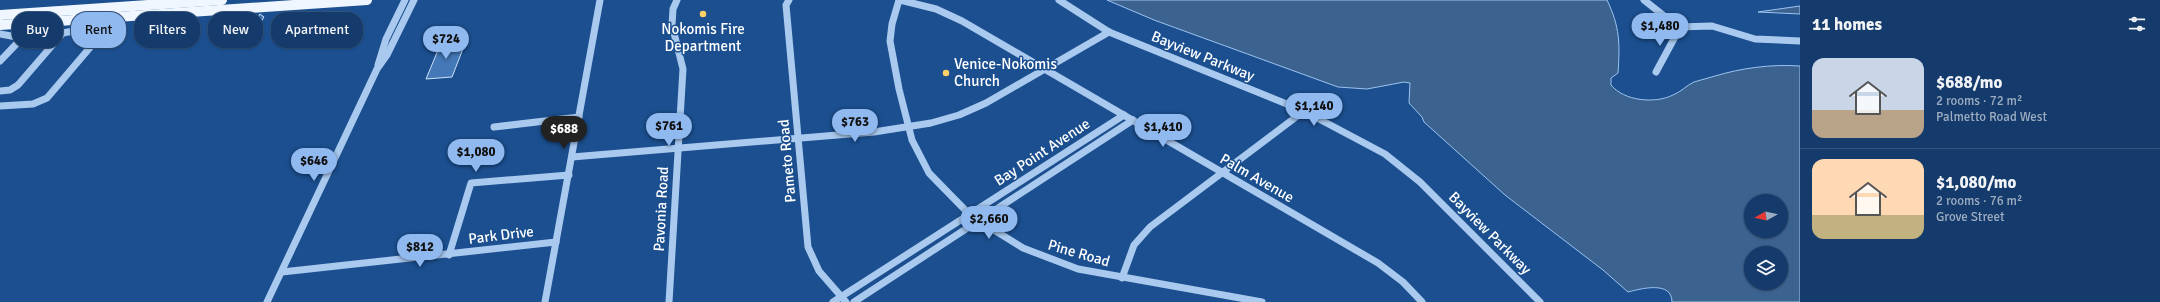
<!DOCTYPE html>
<meta charset="utf-8">
<style>
body{margin:0;font-family:Signika,sans-serif;background:#1d4271;color:#f1f3f6;height:100vh;display:flex;flex-direction:column;font-size:15px;white-space:nowrap}
*{box-sizing:border-box;margin:0}
p{font-size:13px;color:#9dadc1}
.icon{flex:none;width:22px;height:22px;fill:none;stroke:currentColor;stroke-width:2;stroke-linecap:round;stroke-linejoin:round}
.map{position:relative;flex:1;overflow:hidden}
.drawer{display:flex;flex-direction:column;background:#143b6b;width:360px}
.drawer>*{flex:none}
.banner{position:absolute;left:12px;top:12px;width:380px;height:36px;display:flex;gap:8px}
.needle{width:26px;rotate:262deg}
.tools{position:absolute;left:1744px;top:194px;display:grid;gap:8px}
.tools a{display:grid;place-items:center;width:44px;height:44px;border-radius:50%;background:#143b6b;box-shadow:0 1px 3px #0004,0 0 0 1px #33557e;font-size:20px}
.price{position:absolute;translate:-50% -34px;padding:0 9px;border-radius:14px;background:#90b9f0;color:#111;font-size:13px;line-height:26px;filter:drop-shadow(0 1px 2px #0008)}
.price::after{content:'';position:absolute;left:50%;top:24px;width:12px;height:9px;margin-left:-6px;background:inherit;clip-path:polygon(0 0,100% 0,50% 100%)}
.price.selected{background:#222;color:#fff}
ul{padding:0;list-style:none}
li{display:flex;align-items:center;gap:12px;height:100px;padding:0 12px}
li+li{border-top:1px solid #33557e}
li span{display:grid;place-items:center;flex:none;width:112px;height:80px;border-radius:12px;color:#555}
li>.icon{margin-inline-start:auto}
span .icon{width:48px;height:48px;fill:#fffc;stroke-width:1}
li b{font-size:17px}
h2{display:flex;justify-content:space-between;align-items:center;height:48px;padding:0 12px;font-size:17px}
.chip{padding:0 14px;border-radius:16px;background:#143b6b;box-shadow:0 1px 3px #0004,0 0 0 1px #33557e;font-size:14px;line-height:36px}
.chip.selected{background:#90b9f0;color:#111}
main{display:flex;flex:1;min-height:0}
.map>svg:first-child{display:block}
.water{fill:#3c6290;stroke:#9cc4f0;fill-rule:evenodd}
.building{fill:#4478b7;stroke:#cfe3fa}
.lines{fill:none;stroke-linecap:round;stroke-linejoin:round}
.minor{stroke:#a9c9ee;stroke-width:7}
.major{stroke:#f0f6ff;stroke-width:10}
.poi-dot{fill:#ffd166;stroke:#1b4f8f;stroke-width:1.5}
.labels{text-anchor:middle;stroke-width:3;stroke-linejoin:round;paint-order:stroke}
.poi-label{font-size:15px;fill:#fff;stroke:#1b4f8f}
.street-label{font-size:15px;fill:#fff;stroke:#1b4f8f}
</style>
<main>
<div class="map">
<svg width="1800" height="302" viewBox="0 0 1800 302">
<rect width="100%" height="100%" fill="#1b4f8f"/>
<!-- water -->
<g class="water">
<path d="M1107,0H1607C1620,27 1620,44 1618,73L1611,78V85C1624,101 1655,104 1673,95C1681,92 1687,85 1694,82C1701,80 1708,78 1715,76C1742,68 1771,64 1800,66V302H1672C1672,280 1640,289 1628,292L1603,270L1505,195L1424,122L1422,117L1409,103L1410,83L1404,82L1367,89L1338,87L1154,20ZM1751,201H1781V231H1751ZM1751,253H1781V283H1751Z"/>
<path d="M1800,6V14L1758,12Z"/>
</g>
<!-- building -->
<g class="building">
<path d="M260,14L264,17L248,43H240Z"/>
<path d="M466,41L452,77L426,79L441,43Z"/>
</g>
<g class="lines">
<!-- minor -->
<g class="minor">
<path d="M789,0L786,5L808,247L819,271L846,302"/>
<path d="M899,0L892,24L890,41L899,89L912,140L929,173L970,215L1023,248L1078,269L1262,302"/>
<path d="M900,0L936,9L962,21L1378,263L1403,282L1422,302"/>
<path d="M1059,0L1109,32L1304,111L1385,154L1420,182L1540,302"/>
<path d="M1644,0L1678,27"/>
<path d="M1678,27L1712,26L1755,39L1800,41"/>
<path d="M0,34L22,38L39,37L109,25"/>
<path d="M0,61L22,38"/>
<path d="M378,65L386,39L405,0"/>
<path d="M1656,72L1676,35L1678,27"/>
<path d="M0,91L10,90L18,85L62,34"/>
<path d="M0,106L33,104L47,98L116,17"/>
<path d="M494,127L579,117"/>
<path d="M572,157L874,132L931,123L959,115L986,103L1109,32"/>
<path d="M449,255L471,183L569,175"/>
<path d="M282,272L556,242"/>
<path d="M1122,278L1134,245L1150,227L1304,111"/>
<path d="M267,302L377,69L387,55L414,0"/>
<path d="M545,302L600,0"/>
<path d="M669,302L683,69L672,25L673,9L677,0"/>
<path d="M833,302L1124,115"/>
<path d="M854,302L1133,120"/>
</g>
<!-- major -->
<g class="major">
<path d="M0,15L222,0"/>
<path d="M0,25L367,0"/>
</g>
</g>
<!-- markers -->
<g class="poi-dot">
<circle cx="703" cy="14" r="4"/>
<circle cx="946" cy="73" r="4"/>
</g>
<g class="labels">
<!-- poi labels -->
<g class="poi-label">
<text x="703" y="34">Nokomis Fire<tspan x="703" dy="17">Department</tspan></text>
<text x="954" y="69" text-anchor="start">Venice-Nokomis<tspan x="954" dy="17">Church</tspan></text>
</g>
<!-- street labels -->
<g class="street-label">
<text transform="translate(1203 56) rotate(22)" y="5">Bayview Parkway</text>
<text transform="translate(1042 152) rotate(-33)" y="5">Bay Point Avenue</text>
<text transform="translate(787 161) rotate(-95)" y="5">Pameto Road</text>
<text transform="translate(1257 178) rotate(30)" y="5">Palm Avenue</text>
<text transform="translate(661 209) rotate(-87)" y="5">Pavonia Road</text>
<text transform="translate(1490 233) rotate(45)" y="5">Bayview Parkway</text>
<text transform="translate(501 235) rotate(-7)" y="5">Park Drive</text>
<text transform="translate(1079 253) rotate(16)" y="5">Pine Road</text>
</g>
</g>
</svg>
<div class="tools">
<a><svg class="needle" viewBox="-14 -14 28 28"><path d="M0-13l5 13h-10z" fill="#e53935"/><path d="M0 13l5-13h-10z" fill="#9dadc1"/></svg></a>
<a><svg class="icon" aria-label="layers" viewBox="0 0 24 24"><path d="M12 4l9 5-9 5-9-5zM3 14l9 5 9-5"/></svg></a>
</div>
<b class="price" style="left:1660px;top:47px">$1,480</b>
<b class="price" style="left:446px;top:60px">$724</b>
<b class="price" style="left:1314px;top:127px">$1,140</b>
<b class="price" style="left:855px;top:143px">$763</b>
<b class="price" style="left:669px;top:147px">$761</b>
<b class="price" style="left:1163px;top:148px">$1,410</b>
<b class="price selected" style="left:564px;top:150px">$688</b>
<b class="price" style="left:476px;top:173px">$1,080</b>
<b class="price" style="left:314px;top:182px">$646</b>
<b class="price" style="left:989px;top:240px">$2,660</b>
<b class="price" style="left:420px;top:268px">$812</b>
<div class="banner">
<a class="chip">Buy</a>
<a class="chip selected">Rent</a>
<a class="chip">Filters</a>
<a class="chip">New</a>
<a class="chip">Apartment</a>
</div>
</div>
<section class="drawer">
<h2>11 homes<svg class="icon" aria-label="filters" viewBox="0 0 24 24"><path d="M4 7h16M4 17h16"/><circle cx="9" cy="7" r="2"/><circle cx="15" cy="17" r="2"/></svg></h2>
<ul>
<li><span style="background:linear-gradient(#c9d6e8 65%,#b9a48a 0)"><svg class="icon" aria-label="home" viewBox="0 0 24 24"><path d="M3 11l9-7 9 7M6 9v11h12V9"/></svg></span><div><b>$688/mo</b><p>2 rooms · 72 m²</p><p>Palmetto Road West</p></div></li>
<li><span style="background:linear-gradient(#ffd9b3 70%,#c2b280 0)"><svg class="icon" aria-label="home" viewBox="0 0 24 24"><path d="M3 11l9-7 9 7M6 9v11h12V9"/></svg></span><div><b>$1,080/mo</b><p>2 rooms · 76 m²</p><p>Grove Street</p></div></li>
</ul>
</section>
</main>
